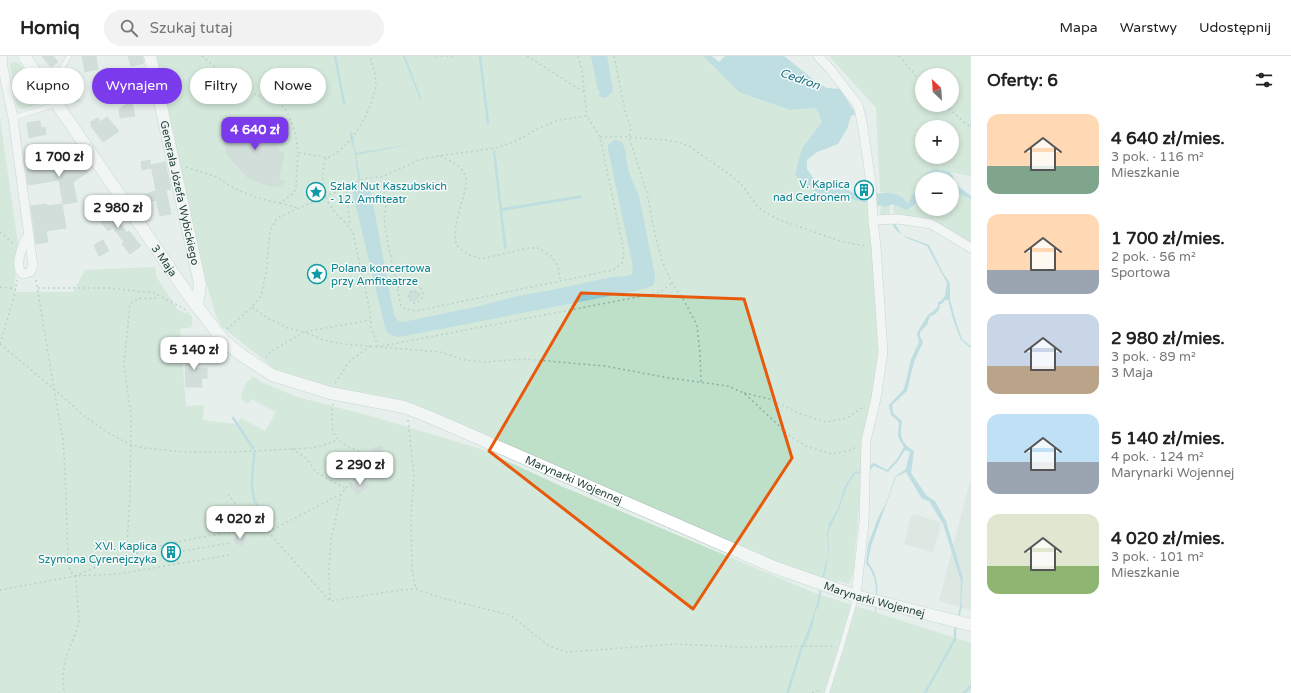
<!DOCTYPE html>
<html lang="pl">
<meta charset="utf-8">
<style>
body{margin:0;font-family:"Varela Round",sans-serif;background:#f2f2f2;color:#222;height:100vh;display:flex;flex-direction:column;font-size:15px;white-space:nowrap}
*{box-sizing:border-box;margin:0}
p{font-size:13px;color:#767676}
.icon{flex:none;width:22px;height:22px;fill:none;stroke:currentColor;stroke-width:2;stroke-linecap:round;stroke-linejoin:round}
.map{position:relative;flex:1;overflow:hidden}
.side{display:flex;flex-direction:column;background:#fff;width:320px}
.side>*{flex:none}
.banner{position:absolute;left:12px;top:12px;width:380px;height:36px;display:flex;gap:8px}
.needle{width:26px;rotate:335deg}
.fabs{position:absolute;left:915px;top:12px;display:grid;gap:8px}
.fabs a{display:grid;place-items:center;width:44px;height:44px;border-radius:50%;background:#fff;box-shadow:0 2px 6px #0003;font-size:20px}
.price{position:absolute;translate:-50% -34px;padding:0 9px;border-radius:8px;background:#fff;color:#222;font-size:13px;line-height:26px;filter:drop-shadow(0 1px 2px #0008)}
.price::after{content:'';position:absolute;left:50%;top:24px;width:12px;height:9px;margin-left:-6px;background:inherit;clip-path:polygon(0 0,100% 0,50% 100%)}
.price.selected{background:#7c3aed;color:#fff}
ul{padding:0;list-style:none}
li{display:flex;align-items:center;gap:12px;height:100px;padding:0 16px}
li span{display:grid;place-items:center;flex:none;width:112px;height:80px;border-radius:12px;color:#555}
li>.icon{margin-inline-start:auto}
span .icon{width:48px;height:48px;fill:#fffc;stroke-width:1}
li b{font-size:17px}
h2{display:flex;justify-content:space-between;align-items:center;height:48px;padding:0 16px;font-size:17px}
.pill{padding:0 14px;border-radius:18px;background:#fff;box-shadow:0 2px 6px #0003;font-size:14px;line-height:36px}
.pill.selected{background:#7c3aed;color:#fff}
header{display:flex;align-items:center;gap:24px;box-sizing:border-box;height:56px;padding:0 20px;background:#fff;border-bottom:1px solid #e0e0e0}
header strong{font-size:19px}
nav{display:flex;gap:22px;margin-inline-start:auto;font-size:14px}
.search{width:280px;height:36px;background:#f2f2f2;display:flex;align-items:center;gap:10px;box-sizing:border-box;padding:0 14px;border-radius:22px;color:#767676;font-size:15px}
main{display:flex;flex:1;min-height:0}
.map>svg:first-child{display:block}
.built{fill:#d4dfda}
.green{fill:#bfe0c8;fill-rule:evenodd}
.water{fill:#8ec9d4}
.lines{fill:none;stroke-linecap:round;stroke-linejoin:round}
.stream{stroke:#8ec9d4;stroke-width:2.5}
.building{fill:#bbcac4;stroke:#b8c9c2}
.lane-casing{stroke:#a8b8b2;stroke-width:5.5}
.street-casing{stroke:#a8b8b2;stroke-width:10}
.secondary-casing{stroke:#a4bbb3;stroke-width:13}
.path{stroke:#86b3a5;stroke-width:1.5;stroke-dasharray:2 3;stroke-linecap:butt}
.lane{stroke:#fff;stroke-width:4.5}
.street{stroke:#fff;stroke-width:9}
.secondary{stroke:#fff;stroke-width:12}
.marked{fill:none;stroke:#e8590c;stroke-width:3;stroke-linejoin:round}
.labels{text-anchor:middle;stroke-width:3;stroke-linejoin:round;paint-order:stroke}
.culture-label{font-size:11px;fill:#0d838f;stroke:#f7fbf9;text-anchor:end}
.street-label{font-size:11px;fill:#24423a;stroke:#f7fbf9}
.water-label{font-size:12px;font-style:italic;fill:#1c6f80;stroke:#f7fbf9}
</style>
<header>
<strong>Homiq</strong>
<div class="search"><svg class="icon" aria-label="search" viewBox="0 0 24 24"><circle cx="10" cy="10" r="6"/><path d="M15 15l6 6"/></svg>Szukaj tutaj</div>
<nav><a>Mapa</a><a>Warstwy</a><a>Udostępnij</a></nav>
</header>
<main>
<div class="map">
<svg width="971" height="637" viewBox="0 0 971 637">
<rect width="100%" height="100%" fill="#e6efeb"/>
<!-- built -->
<g class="built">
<path d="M971,421V554L939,545Z"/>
<path d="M914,458L939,466L941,468L934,494L932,496L904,488L911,460Z"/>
</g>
<!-- green -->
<g class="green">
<path d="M155,0H703L715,13L767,45L790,54L816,52L822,66L802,92L796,119L818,138L826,143L842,141L867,147L872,192L880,297L865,386L853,518L849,528L839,525L836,528L782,508L414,348L383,340L331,331L286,319L271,312L269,308L221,270L215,257L201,208Z"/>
<path d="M829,0H971V120L937,114L922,123L909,147L896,138L880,136L876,52ZM922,19H952V49H922ZM922,71H952V101H922Z"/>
<path d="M14,6L19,7L43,42L45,46L44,47L22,53L17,52L10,10L11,7Z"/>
<path d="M0,63L18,188L14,236H73L85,214L155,211L157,222L178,254L192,260V271L180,273L186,350L204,349L203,364L235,368L241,362L265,375L276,356L251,343L248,348L241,343C242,333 245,328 253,320L261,326L297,341L374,361L481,393L561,430L815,537L971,587V637H0Z"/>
<path d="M952,129L959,138L971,143V188L928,163L894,160L893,148L906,154L915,150L922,139V153H952Z"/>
<path d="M890,149V160L880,159L881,150L886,151Z"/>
</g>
<!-- water -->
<g class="water">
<path d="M403,0H405L421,42L420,44Z"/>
<path d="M591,0H607L613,35L606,42L599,40L600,35L598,34Z"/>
<path d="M703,0H712L719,6L725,0H784L819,28L827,32L840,33L856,58L851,60L847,73L838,88L817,96L807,104V113L819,130L827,126L837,125C843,130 850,137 858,138C871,141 883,134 895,138C900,139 905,144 908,147L922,124C922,140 921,147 906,154L893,148L886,151L881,150L842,141L826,143L818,138L795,119L802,92L822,66L816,52L790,54L739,36Z"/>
<path d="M615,84L622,86L626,96V102L629,117L639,140L655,220L654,228L652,230L636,235L399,281L391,279L386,275L352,134L359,128L353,86L356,97L419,87L356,99L361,127L367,128L370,132L394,259L398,265L403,266L480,250L518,240L552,234L612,221L628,220L632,218L633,211L608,93V89Z"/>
<path d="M495,94L502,152L582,139V142L502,155L507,192L504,193L493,95Z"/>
<path d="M934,113L950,116L953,120L955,128L971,140V143C960,138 952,137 952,123H950L949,121H936L934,123H923L925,118Z"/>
<path d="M890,160L902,179L929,189L943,217L950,227V244L956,266L962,283L969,289H971V292L961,284L954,266L948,244H945L942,248H940C940,254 936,259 930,260L927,269L920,276V280L923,286L914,306L907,335L892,349L893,357L902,365C900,379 900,387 914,395L911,417L927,440L935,445L946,465L963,522L961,546L962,550L956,575L954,574L960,551L961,525L943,468L929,445L922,443L906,416L896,421L871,490L868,506C881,524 877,536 876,557H875C876,536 879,524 866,507L868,489L877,464L886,447L895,421L906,413L910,396L905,394L898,405L888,416L874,410L870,414L857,418L856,417C846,428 844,440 839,453C835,462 830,469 828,479C827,488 832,498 827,507L819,549L815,556L813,568L808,583L802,594L789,637H786L799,596L810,569L817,548L825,508L829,501L827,480L829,468L838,452L844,432L851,420L856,415L858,416L874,407L887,414L897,403L904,391L898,381L899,366L891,359L889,349L904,333L911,303L919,286L917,278C918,275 927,260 928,259C932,256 935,254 938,250V246L941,245L945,240L947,227L927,190C911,183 893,180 890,160Z"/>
</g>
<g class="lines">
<!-- stream -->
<g class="stream">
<path d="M335,0L344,47"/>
<path d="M480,0L488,67"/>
<path d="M351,77L353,88"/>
<path d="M233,362L253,392"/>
<path d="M254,396C255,402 253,406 253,412C251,427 251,448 264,458"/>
<path d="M925,637L955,583V575"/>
<path d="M964,637L971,630"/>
</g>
</g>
<!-- building -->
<g class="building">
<path d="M42,0H53L58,6L51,11Z"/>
<path d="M82,0H96L98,13L85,16Z"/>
<path d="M128,0H142L144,7L131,10Z"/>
<path d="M125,16L128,31L115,34L111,19Z"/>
<path d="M141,24L142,27L148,26L151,38L134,41L130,26Z"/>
<path d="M76,31L79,45L71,47L68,33Z"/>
<path d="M132,47L135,60L120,62L119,53L125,49Z"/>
<path d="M107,61L119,75L103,86L91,70L92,69L90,66L98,62L100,66Z"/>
<path d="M225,63L227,66L253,64L260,72L267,66L283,84L276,90L284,99L278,123L285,126L278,131L264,128L247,121L227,98L222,69Z"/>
<path d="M40,65L41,72L45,71L46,78L29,82L27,67Z"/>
<path d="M79,103L88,116L73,126L77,146L63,148L59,124L28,129L26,114L56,109L57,115Z"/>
<path d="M150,104L151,112L142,114L141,106Z"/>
<path d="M165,106L171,133L166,134L171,158L160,160L156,144L144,147L139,140L156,135L151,109Z"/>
<path d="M46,148L47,150L62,148L66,172L46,175L48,186L36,188L31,150Z"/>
<path d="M109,151L112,155L115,156L117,159V162L127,177L129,175L141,190L130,198L122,188L124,186L113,172L108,175L96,159Z"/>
<path d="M103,184L109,195L99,200L94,189Z"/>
<circle cx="414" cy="240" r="5"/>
<path d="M195,294L196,312H207V322H201L202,331H186L185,295Z"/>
<path d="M381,390L382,391L383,400L374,401L373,392Z"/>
<path d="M362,421L369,430L357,439L350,430Z"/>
<path d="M238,478L246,481L242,489L237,488L234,484Z"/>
</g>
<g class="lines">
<!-- lane casing -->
<g class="lane-casing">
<g id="lane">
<path d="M50,34L69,0"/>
<path d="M13,62L57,48"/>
<path d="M827,637L842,589L856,541"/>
</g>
</g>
<!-- street casing -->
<g class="street-casing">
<g id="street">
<path d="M3,0L2,7L13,62L33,210L30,216L23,218C13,210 23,187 29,178"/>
<path d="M818,0L830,13L858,49L862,66L871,127L873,164L876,191L883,296L876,342L866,385L864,466L856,540"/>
<path d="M873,164L898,163L931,168L971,192"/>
</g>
</g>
<!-- secondary casing -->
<g class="secondary-casing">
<g id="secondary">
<path id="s1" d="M24,0L189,240L224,285L240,298L272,319L330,337L404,351L432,362L774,511L856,540L971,569"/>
<path id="s2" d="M150,0L200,228L197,251"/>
</g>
</g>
<!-- path -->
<g class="path">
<path d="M202,0C215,11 229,24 243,33C254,39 264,41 275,45C291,51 297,82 298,97"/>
<path d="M436,0H454"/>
<path d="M527,0L584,36"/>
<path d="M578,0L582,15L587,60"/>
<path d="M614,0L625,55L631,72L629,81L647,137L655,178L662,205L672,227L683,243L697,269L700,297L701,326"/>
<path d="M899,0L922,27"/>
<path d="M945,49L965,67L971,71"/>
<path d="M600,81H629L665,84L677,86L689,90L733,121L741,128L759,152L770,159L780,164L843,186L867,190"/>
<path d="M440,100C481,116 463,133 457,164C455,172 455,181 456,189L467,198L481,203L529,192H538L551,200L558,210L560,223"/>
<path d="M326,102C321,119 321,136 331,151C337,160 347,167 353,177L370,255L371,272L378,290"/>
<path d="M186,111L217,121L233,132L255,141L266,144L280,147L294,137L296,131L298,97L320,100L326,102C350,95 374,52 376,27C376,18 372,9 370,0"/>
<path d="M346,130L350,170"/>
<path d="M280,147L298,152"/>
<path d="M0,176L14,188"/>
<path d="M36,224L54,333L84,360L107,376L131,389L144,392L184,396H232L309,392L321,390L337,384"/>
<path d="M0,231L16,233"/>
<path d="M397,231L415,228C425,232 426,243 416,247H413L408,242L410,236L414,235L418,236L420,241"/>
<path d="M38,232H110L154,237L183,252L188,257"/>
<path d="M252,251L269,263L288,272L304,276L370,264"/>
<path d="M227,273L252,251L261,240L266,217L270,175L277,162L366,122L382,121L419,104L438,100L496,92L516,85L537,73L559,64L587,60L600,81L624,196L622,207L613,214L416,255L405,253L401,250L386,177L384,163L386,150L382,121"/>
<path d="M0,288L54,333L63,384L65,413L68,502L70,515L75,520L76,525L79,565L76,576L66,601L63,618L64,637"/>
<path d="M0,288L15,237L17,224"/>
<path d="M382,290L643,240L660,236L672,227"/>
<path d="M266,302L270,296L304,276L324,284L343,288L440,296L465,304L485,306L525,303L605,310L669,322L728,330L744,337L791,381L808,391L832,398L851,394L856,391"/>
<path d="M335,327L349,306L370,290"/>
<path d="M744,337L770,343L798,357L825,366L847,362L865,350"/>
<path d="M408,364L414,419L411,458L412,514L416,533"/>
<path d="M292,393L306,402L316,416L346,433"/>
<path d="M228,438L243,457L268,476L330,545"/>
<path d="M341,438L331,484L329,513L330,545L400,534L416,533L438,541L510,559L549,590L567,596L677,588L739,591L835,590"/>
<path d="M177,486L178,508"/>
<path d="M178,496L230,487"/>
<path d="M126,501L130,442L131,360L124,309L130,248L139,242L154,243L158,239"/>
<path d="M75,520L105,507L170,487L230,476H268L341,438L369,407L365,398C335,385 329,383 333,348"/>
<path d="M0,534L75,520L118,518L230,499"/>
<path d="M812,637L820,634"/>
</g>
<!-- lane -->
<use href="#lane" class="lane"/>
<!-- street -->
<use href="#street" class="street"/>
<!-- secondary -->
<use href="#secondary" class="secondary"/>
</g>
<!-- marked area -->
<path d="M0 0H971V637H0ZM581,237L744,243L792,402L693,553L489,395Z" fill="#e6efeb" fill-opacity=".55" fill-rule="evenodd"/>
<path class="marked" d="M581,237L744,243L792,402L693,553L489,395Z"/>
<!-- icons -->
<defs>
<g id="building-ring" transform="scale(1)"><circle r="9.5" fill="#f7fbf9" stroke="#0f9aa8" stroke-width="1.5"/><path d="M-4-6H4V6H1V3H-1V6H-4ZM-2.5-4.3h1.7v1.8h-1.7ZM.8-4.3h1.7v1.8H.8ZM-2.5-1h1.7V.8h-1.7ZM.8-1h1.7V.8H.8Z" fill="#0f9aa8"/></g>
<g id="sight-ring" transform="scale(1)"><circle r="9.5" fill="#f7fbf9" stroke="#0f9aa8" stroke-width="1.5"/><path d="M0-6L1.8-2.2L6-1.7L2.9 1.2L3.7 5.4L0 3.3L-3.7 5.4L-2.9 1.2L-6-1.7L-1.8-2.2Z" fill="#0f9aa8"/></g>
</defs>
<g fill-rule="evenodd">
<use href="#building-ring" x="864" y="134"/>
<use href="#sight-ring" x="316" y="136"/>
<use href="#sight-ring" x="317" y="218"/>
<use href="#building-ring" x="171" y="496"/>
</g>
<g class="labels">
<!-- culture labels -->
<g class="culture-label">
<text x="850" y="132">V. Kaplica<tspan x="850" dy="13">nad Cedronem</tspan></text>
<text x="330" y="134" text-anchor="start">Szlak Nut Kaszubskich<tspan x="330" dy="13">- 12. Amfiteatr</tspan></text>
<text x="331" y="216" text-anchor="start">Polana koncertowa<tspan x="331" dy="13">przy Amfiteatrze</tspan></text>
<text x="157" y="494">XVI. Kaplica<tspan x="157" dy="13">Szymona Cyrenejczyka</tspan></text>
</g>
<!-- street labels -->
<g class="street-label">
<text dy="4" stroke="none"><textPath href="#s2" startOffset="140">Generała Józefa Wybickiego</textPath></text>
<text dy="4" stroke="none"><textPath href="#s1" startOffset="248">3 Maja</textPath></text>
<text dy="4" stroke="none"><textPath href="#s1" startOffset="728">Marynarki Wojennej</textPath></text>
<text dy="4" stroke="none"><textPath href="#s1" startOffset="1052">Marynarki Wojennej</textPath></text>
</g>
<!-- water labels -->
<g class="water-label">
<text transform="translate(800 23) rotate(20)" y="4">Cedron</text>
</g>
</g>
</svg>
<div class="fabs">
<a><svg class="needle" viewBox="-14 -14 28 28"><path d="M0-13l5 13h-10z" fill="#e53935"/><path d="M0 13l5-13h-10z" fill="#767676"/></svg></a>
<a>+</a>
<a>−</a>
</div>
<b class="price selected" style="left:255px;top:95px">4 640 zł</b>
<b class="price" style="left:59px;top:122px">1 700 zł</b>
<b class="price" style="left:118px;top:173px">2 980 zł</b>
<b class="price" style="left:194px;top:315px">5 140 zł</b>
<b class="price" style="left:360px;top:430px">2 290 zł</b>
<b class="price" style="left:240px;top:484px">4 020 zł</b>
<div class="banner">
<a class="pill">Kupno</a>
<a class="pill selected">Wynajem</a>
<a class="pill">Filtry</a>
<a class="pill">Nowe</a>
</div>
</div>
<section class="side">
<h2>Oferty: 6<svg class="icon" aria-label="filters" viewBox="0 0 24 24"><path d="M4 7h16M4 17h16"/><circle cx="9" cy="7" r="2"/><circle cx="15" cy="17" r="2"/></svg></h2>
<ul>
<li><span style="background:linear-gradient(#ffd9b3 65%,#7fa58c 0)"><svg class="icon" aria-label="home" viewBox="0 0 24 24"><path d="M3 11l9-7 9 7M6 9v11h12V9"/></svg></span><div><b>4 640 zł/mies.</b><p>3 pok. · 116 m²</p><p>Mieszkanie</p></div></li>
<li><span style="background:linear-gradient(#ffd9b3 70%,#9aa5b1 0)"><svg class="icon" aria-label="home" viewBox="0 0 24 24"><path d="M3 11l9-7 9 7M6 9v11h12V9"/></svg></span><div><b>1 700 zł/mies.</b><p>2 pok. · 56 m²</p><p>Sportowa</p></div></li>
<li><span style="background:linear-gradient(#c9d6e8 65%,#b9a48a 0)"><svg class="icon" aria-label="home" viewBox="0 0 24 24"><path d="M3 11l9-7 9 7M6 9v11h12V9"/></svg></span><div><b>2 980 zł/mies.</b><p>3 pok. · 89 m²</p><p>3 Maja</p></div></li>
<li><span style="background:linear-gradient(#bfe0f5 60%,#9aa5b1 0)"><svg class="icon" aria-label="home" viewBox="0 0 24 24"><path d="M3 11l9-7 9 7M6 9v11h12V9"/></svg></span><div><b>5 140 zł/mies.</b><p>4 pok. · 124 m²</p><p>Marynarki Wojennej</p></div></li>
<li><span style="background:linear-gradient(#dfe7d0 65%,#8fb573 0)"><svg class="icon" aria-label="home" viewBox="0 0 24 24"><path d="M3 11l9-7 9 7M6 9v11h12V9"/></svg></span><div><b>4 020 zł/mies.</b><p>3 pok. · 101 m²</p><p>Mieszkanie</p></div></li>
</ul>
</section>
</main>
